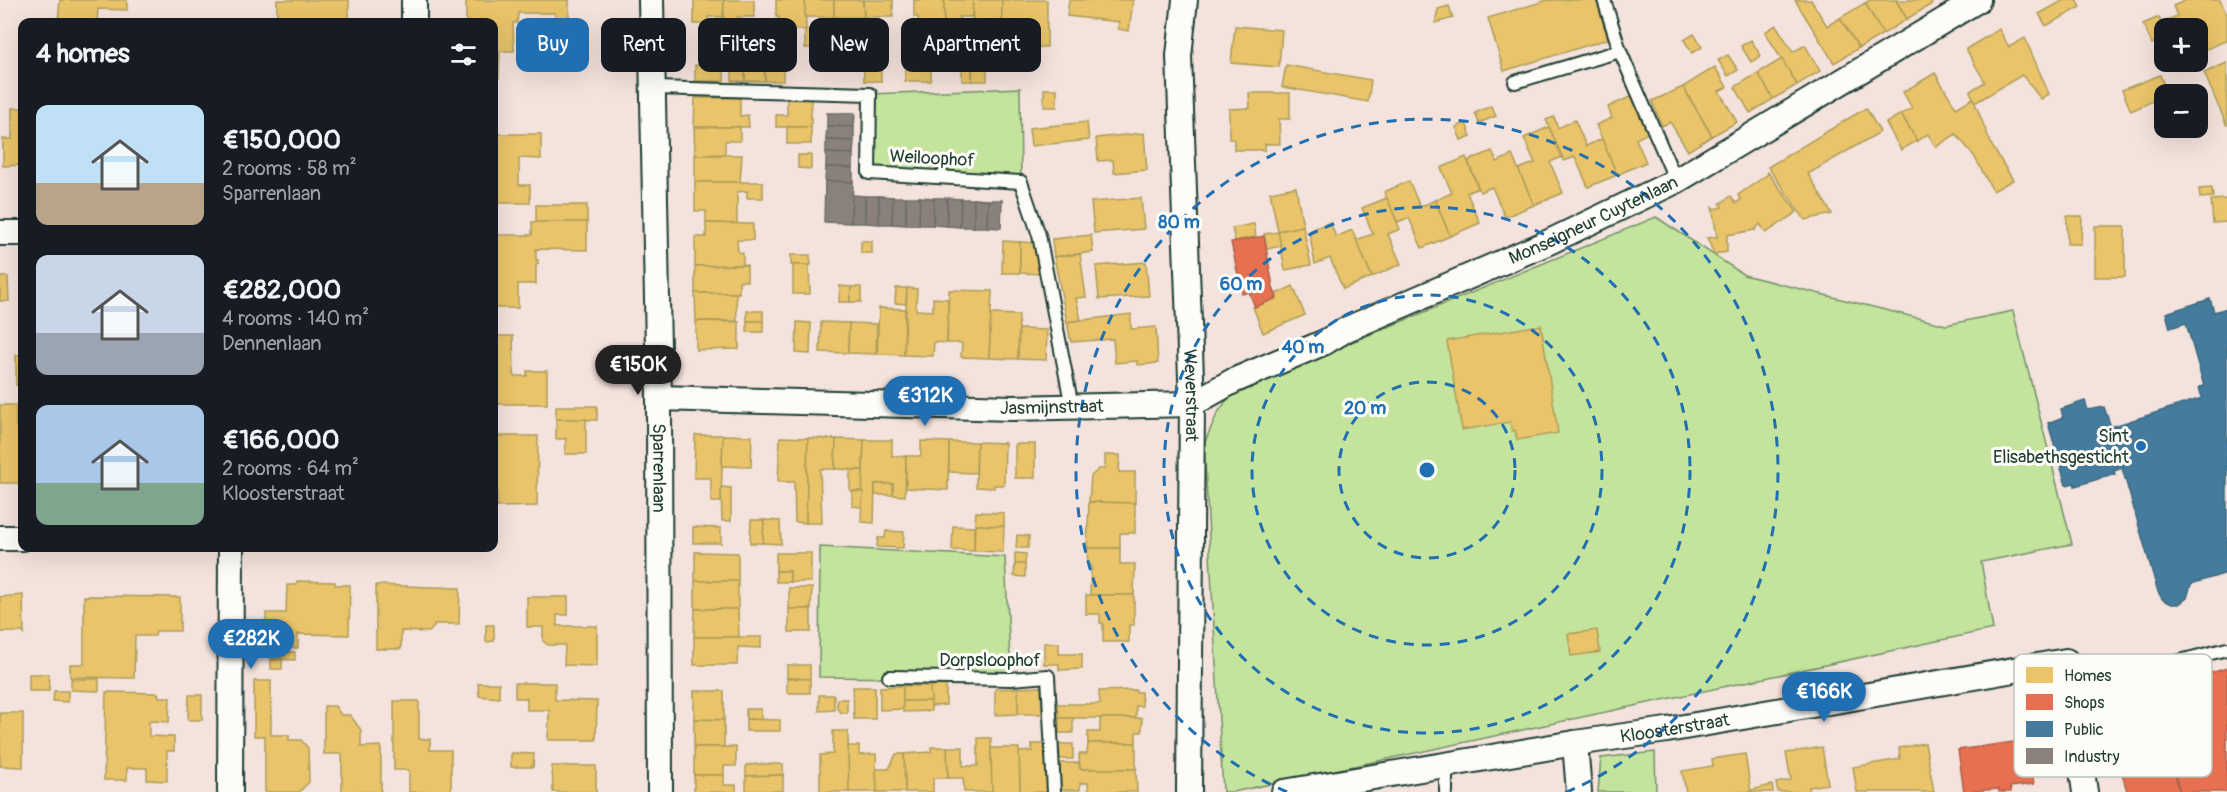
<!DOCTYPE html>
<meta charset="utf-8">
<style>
body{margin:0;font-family:Pangolin,sans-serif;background:#242831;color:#f1f3f6;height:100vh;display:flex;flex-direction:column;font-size:22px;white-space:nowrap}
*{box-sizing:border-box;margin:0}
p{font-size:20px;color:#9ea1a6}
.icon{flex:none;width:33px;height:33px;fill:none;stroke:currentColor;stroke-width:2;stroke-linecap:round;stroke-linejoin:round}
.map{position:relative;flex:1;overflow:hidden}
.side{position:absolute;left:18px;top:18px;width:480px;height:534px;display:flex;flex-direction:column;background:#171b24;border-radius:12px;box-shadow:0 6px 24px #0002}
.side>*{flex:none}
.top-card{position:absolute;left:516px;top:18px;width:570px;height:54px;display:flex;gap:12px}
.fabs{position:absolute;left:2154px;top:18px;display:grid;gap:12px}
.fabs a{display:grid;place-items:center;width:54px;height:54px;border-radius:12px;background:#171b24;box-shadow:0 6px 24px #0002;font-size:30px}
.price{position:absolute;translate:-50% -51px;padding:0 14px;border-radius:21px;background:#1f6fb2;color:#fff;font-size:20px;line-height:39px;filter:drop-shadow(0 2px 3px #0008)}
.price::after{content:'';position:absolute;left:50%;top:36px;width:18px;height:14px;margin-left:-9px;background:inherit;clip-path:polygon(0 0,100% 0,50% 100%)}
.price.current{background:#222;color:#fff}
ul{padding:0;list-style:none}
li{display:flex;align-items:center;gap:18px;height:150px;padding:0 18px}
li span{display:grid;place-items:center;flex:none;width:168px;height:120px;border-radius:12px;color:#555}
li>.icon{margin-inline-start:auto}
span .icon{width:72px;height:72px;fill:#fffc;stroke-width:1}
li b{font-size:26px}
h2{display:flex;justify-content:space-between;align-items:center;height:72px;padding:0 18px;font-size:26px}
.pill{padding:0 21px;border-radius:12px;background:#171b24;box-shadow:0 6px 24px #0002;font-size:21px;line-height:54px}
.pill.current{background:#1f6fb2;color:#fff}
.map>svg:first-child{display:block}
.green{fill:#c4e49d;stroke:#729068;stroke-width:1.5}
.homes{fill:#e9c46a;stroke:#ac9c5a;stroke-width:1.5}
.shops{fill:#e76f51;stroke:#ab6048;stroke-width:1.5}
.public{fill:#457b9d;stroke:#3a687e;stroke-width:1.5}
.industry{fill:#8a817c;stroke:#6a6d66;stroke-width:1.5}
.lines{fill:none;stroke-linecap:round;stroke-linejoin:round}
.service-casing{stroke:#1f3d34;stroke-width:16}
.minor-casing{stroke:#1f3d34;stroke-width:28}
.service{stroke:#fdfcf7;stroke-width:12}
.minor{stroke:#fdfcf7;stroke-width:24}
.ring{fill:none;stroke:#1f6fb2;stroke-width:3;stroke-dasharray:10 8}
.poi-dot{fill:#1f6fb2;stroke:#fdfcf7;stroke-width:2}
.labels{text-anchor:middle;stroke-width:6;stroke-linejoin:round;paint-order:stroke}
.street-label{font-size:18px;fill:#1f3d34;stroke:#fdfcf7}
.poi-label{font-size:18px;fill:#1f3d34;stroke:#fdfcf7;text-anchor:end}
.key{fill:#fdfcf7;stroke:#bac3bc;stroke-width:1.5}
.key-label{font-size:16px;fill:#1f3d34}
.centre{fill:#1f6fb2;stroke:#fdfcf7;stroke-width:3}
.ring-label{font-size:18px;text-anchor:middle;font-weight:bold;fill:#1f6fb2;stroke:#fdfcf7;stroke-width:6;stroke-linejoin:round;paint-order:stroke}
</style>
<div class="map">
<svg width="2227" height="792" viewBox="0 0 2227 792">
<rect width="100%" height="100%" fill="#f4e2dc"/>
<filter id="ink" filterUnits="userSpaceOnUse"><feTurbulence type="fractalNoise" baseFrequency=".0167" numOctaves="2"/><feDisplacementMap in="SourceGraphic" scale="12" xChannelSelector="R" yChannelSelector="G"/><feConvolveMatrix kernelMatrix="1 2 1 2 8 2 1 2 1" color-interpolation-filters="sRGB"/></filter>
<g filter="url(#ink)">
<!-- green -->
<g class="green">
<path d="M1020,88L1021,182L869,173L870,94Z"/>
<path d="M1656,217L1744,275L1946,325L2013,311L2072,544L1981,562L1993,629L1233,792H1223L1204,444L1217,414L1229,397L1347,344Z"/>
<path d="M820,547L1005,557L1011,679L819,677Z"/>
<path d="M1655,752L1656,792H1598L1601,758Z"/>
</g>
<!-- homes -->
<g class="homes">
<path d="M60,0H127V10L98,9L97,22H58Z"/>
<rect x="277" y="0" width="72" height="22"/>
<path d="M466,0H569V23H555V13H518L517,23H513L514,51H500L499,78H494V81V22H466Z"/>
<path d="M694,0H724L723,17H708V24H694Z"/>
<path d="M724,0H754V17H737V31H734V49H723Z"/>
<path d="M776,0H805L806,30H779V17H776Z"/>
<rect x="805" y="0" width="29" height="17"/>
<path d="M834,0H863L864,17H834Z"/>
<path d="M863,0H893V17H864Z"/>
<path d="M914,0H944V31H927V26H918V17H914Z"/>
<path d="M944,0H973L972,17H959V29H944Z"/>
<path d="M973,0H1002V32L974,30L972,32Z"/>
<path d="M1002,0H1047V47H1031V35H1013V49H1002Z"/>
<path d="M1069,0H1133L1129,31L1118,29L1119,22L1067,16Z"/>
<path d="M1548,0H1596L1597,3L1604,2L1608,18L1603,20L1600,13L1608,39L1504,71L1488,18Z"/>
<path d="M1795,0H1811L1827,26L1840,18L1859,48L1834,63Z"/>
<path d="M1870,0H1896L1907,19L1883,34L1865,3Z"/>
<path d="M1896,0H1929L1932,4L1907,19Z"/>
<path d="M2064,0H2077L2081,7L2046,26L2039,14Z"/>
<path d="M2187,0H2220L2227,15V40L2198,53V28H2164V38L2152,44L2143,24L2159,17L2161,23L2177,16L2173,6Z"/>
<path d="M1865,3L1883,34L1859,48L1840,18Z"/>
<path d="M1449,6L1453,18L1435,23L1438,9Z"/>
<path d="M1776,25L1793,52L1805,45L1820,71L1797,85L1765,32Z"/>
<path d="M1235,26L1282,30L1279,67L1231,63Z"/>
<path d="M1999,29L2009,47L2025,38L2049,94L2041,99L2022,75L1975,103L1970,91L1985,82L1966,49Z"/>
<rect x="805" y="30" width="11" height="18"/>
<rect x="833" y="30" width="12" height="19"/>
<path d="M919,30L920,69H931V81H905L904,31Z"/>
<path d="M1694,34L1702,47L1692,53L1684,40Z"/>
<path d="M880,36L881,81H864L863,37Z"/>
<path d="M1751,40L1761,56L1751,62L1741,46Z"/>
<rect x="745" y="48" width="20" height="33"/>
<rect x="765" y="48" width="18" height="33"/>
<path d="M1728,55L1738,70L1728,76L1718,60Z"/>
<path d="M1782,59L1797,85L1773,99L1758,73Z"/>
<path d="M973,61L987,62V81H972Z"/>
<path d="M2227,63V126L2204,73Z"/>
<path d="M695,65L724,66V81H695Z"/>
<path d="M732,65L745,66V81H732Z"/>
<rect x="962" y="65" width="10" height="16"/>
<path d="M1286,65L1371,80L1368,102L1282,87Z"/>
<path d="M1715,67L1727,87L1719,91L1737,122L1712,136L1683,87Z"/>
<path d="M1758,73L1773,99L1750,113L1735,87Z"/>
<path d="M1935,73L1956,108L1973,98L1992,146L2013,180L1993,191L1974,156L1956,134L1936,147L1928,134L1917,141L1901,114L1912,108L1903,92Z"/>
<path d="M2160,75L2168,94L2131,111L2122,90Z"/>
<path d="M1683,87L1712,136L1688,151L1670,122L1662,126L1652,101Z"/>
<rect x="1044" y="89" width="13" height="18"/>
<path d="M1249,93H1290V119H1279L1280,144H1265V150H1234V139H1229V109L1250,108Z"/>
<path d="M1632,96L1648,133L1636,139L1646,162L1617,175L1596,125L1612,118L1608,107Z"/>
<path d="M695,98H740V116L748,115L749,127H694Z"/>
<path d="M787,99H811V127H776V115H787Z"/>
<path d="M1491,106L1496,116L1479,123L1475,113Z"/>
<path d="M12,108H22V165L3,166V139H12Z"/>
<path d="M1866,108L1880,132L1808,174L1832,214L1805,220L1768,167Z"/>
<path d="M1901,114L1917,141L1901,150L1886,123Z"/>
<path d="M1554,117L1558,128L1575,120L1586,146L1602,139L1617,175L1588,187L1575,157L1564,161L1546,120Z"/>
<path d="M1087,122L1089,140L1031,146L1029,128Z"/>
<path d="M1466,123L1471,136L1461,140L1456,127Z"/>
<path d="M694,127H740V141H725V154L695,155Z"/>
<rect x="787" y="127" width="24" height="17"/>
<path d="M1549,127L1562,157L1550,162L1563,193L1534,205L1518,169L1535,163L1524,138Z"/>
<path d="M1144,133L1147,170L1114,173L1113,160L1098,161L1096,138Z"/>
<path d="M494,134H541V159L519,158V185H530V203H494Z"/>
<path d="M1492,151L1497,162L1512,155L1534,205L1505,217L1492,187L1480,192L1468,161Z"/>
<path d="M695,155H742L740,182H695Z"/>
<path d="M798,155H811V169L798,168Z"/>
<path d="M1466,157L1478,188L1467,193L1480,223L1450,236L1435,200L1452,193L1441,168Z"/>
<path d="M1767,171L1797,212L1766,233L1760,224L1755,230L1727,235V252L1714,254L1707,238L1717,237L1712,206L1714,209L1722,207L1720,204L1731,196L1736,203L1741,200L1738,195L1768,174Z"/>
<path d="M1409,181L1420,207L1435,200L1450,236L1422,248L1409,218L1397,222L1384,192Z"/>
<path d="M695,182H763V198H747V191L737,192V224L706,223V211H695Z"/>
<path d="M1296,187L1303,226L1278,231L1270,192Z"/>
<path d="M2212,188L2213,197L2200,198L2199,189Z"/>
<path d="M1141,198L1144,229L1094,233L1091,202Z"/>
<path d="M1387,198L1400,229L1388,234L1401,264L1372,277L1356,240L1373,234L1362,208Z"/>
<path d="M2227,199V222L2213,223L2211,200Z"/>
<rect x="536" y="205" width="51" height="17"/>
<path d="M2067,216H2082L2081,244H2067Z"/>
<path d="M532,222H587V250L536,249V260H538V264L536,265V284H518V308H494V235H532Z"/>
<path d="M1330,222L1336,237L1352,230L1372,277L1343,289L1330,258L1315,264L1309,231Z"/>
<path d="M706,223L753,224V240H737L738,252L743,253V265L695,266V237H706Z"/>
<path d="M1254,224L1256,237L1235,241L1232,228Z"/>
<path d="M1303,226L1311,265L1285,270L1278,231Z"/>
<rect x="2095" y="226" width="30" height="51"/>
<path d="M1278,232L1281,246L1267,249L1264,234Z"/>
<path d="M1091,235L1093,252L1054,257L1052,239Z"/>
<rect x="861" y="241" width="11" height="12"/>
<path d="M1003,241L1020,242V273H1002Z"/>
<path d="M1020,242L1038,243L1044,274L1020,273Z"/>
<path d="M1080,254L1086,297L1076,298L1081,320L1067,322L1054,257Z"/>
<path d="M791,255H810L811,265H791Z"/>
<path d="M1146,262L1149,296L1099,299L1096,266Z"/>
<path d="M747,265V281H739V293H695V266Z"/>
<path d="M793,265H809L810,294H793Z"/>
<path d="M0,277H8L9,301H0Z"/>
<path d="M840,286L851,287L850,302H839Z"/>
<path d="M1293,286L1305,315L1263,333L1253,307L1277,298L1276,294Z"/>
<path d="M851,287H861V302H850Z"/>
<path d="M896,288H907L906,304L895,303Z"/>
<path d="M907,288L917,289L916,310L933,311V298L948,299L947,343L934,342L933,356L904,355Z"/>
<path d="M949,290L992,291L989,358L961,357L962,343H947Z"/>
<path d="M695,293H736L737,321H696Z"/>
<path d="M879,308L905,309L904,355L877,354Z"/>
<rect x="747" y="311" width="16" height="10"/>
<path d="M991,314L1019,315L1018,359L989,358Z"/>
<path d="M1131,314V329L1156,327L1158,363L1137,365V361L1115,363L1113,339L1071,342L1067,322Z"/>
<path d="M696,321L739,322V349L696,350Z"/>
<rect x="747" y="321" width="16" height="11"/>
<path d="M797,322L811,323L810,354L796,353Z"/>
<path d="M821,322L849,323L848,353L820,352Z"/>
<path d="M849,323L877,324L876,354L848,353Z"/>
<path d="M1541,325L1558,433L1517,440L1515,430L1512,431L1510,422L1462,430L1447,341Z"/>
<path d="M1019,329L1047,330L1046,360L1018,359Z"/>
<path d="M494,336H513L514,376H527V371H547V404H494Z"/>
<path d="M16,355H22V386L16,385Z"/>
<path d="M0,405H16V427H22V486L21,483H0Z"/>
<path d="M556,406H597V420L556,419Z"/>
<path d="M556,419H586V454H565L566,439H556Z"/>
<path d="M695,435H723L721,502H711V478H694Z"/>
<path d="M723,435L752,436L751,467L722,466Z"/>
<path d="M494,436H538L537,506L497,507V489H494Z"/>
<path d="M780,437L808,438L806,523L795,522L794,482H778Z"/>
<path d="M808,438L836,439L835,469H820L822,523H806Z"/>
<path d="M836,439L864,440L863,470L835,469Z"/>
<path d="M864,440H892V456H906L905,496L893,495V484H875L874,523L861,522Z"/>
<path d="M921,441L949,442L948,490L906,488V456H921Z"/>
<path d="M949,442H977L976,473L949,472Z"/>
<path d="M977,442L1005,443L1004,485H994V488L976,487Z"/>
<rect x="1015" y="444" width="20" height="34"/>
<path d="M1105,455H1120L1119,472H1135V503L1089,502L1091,476L1099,469H1105Z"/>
<path d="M850,470H863L862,491H850Z"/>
<rect x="875" y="484" width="18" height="11"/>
<path d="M721,487L731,488V521H722Z"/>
<path d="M852,491L863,492L862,507L852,506Z"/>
<path d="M1089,502L1135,503V533H1120V548H1087Z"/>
<path d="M976,512L1004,513V526L975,525Z"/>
<path d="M751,520H764L763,543H750Z"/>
<path d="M764,520L780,521L781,544L763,543Z"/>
<path d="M975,525L1004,526L1003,552L974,551Z"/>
<path d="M953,526L974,527V551L952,550Z"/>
<path d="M693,527L721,528V543H693Z"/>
<path d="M886,531L904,532L903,548L877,547L878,538H885Z"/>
<path d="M1017,535L1029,536L1028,548H1016Z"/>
<path d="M1087,548H1120V564H1135L1134,595H1090L1091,565H1088Z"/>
<path d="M695,552L738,553V581H695Z"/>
<path d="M776,553H811V582H790V571H776Z"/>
<path d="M1015,553L1026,554L1025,564H1015Z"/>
<path d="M1015,564H1025V577L1014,576Z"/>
<rect x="776" y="571" width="14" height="11"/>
<path d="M297,581L335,582V585H350L349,635L298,634V648H284L285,652H295V660L271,659V647H266V613H286L287,585H297Z"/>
<rect x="695" y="581" width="43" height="28"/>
<path d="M376,585L460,588L459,624H434V627L429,632L401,631V649H376Z"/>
<path d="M789,588H812L811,609H789Z"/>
<path d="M23,595L24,634L22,632H0V597Z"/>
<path d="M1086,595H1134V625H1129V642H1103V623H1100V614H1086Z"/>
<path d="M84,596L180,597V631H156L155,636H135L134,678L70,677V664H84Z"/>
<path d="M527,597H568V615H557V626H597V666L564,665L565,645H548L543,641V627H527Z"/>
<path d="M695,609H738L739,637H694Z"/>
<rect x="789" y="609" width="22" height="23"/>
<path d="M486,625H494V641L486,642Z"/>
<path d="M1597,630L1600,652L1571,656L1568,634Z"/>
<path d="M694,637H761V648L738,647L737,665H694Z"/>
<path d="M1044,643H1059V654H1082V669L1059,670V664H1044Z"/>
<path d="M282,659V669H271V660Z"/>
<path d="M787,665H810V679L787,678Z"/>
<rect x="29" y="674" width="20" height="17"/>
<path d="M787,678L810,679V693H787Z"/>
<path d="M71,679H99V691L71,690Z"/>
<path d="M254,681H271V735H289V740H301L308,748L309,782L299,792H265V736H254Z"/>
<path d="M478,683H499V698L479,696Z"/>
<path d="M515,683H555V700L597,701L596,740H548L549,710H527V698H515Z"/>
<path d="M946,685V705L930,706V686Z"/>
<path d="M903,686L904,709L880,710V687Z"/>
<path d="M903,686H930L931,701H903Z"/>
<path d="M853,687H875V719H854Z"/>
<path d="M1041,687L1042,714H1018V688Z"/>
<path d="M1018,688V714L995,715V689Z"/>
<path d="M1136,690V692H1141L1142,706H1136V718H1059L1058,704H1100L1099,691Z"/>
<path d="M54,691H68V702L53,701Z"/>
<path d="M694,691H724V720L694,719Z"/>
<path d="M106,692L158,693L159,697H170L169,722L149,721V736L174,737V751H167V781L147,780V768H127V780H104Z"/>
<path d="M189,695H202V720H188Z"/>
<path d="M819,695H834V710L819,711Z"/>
<path d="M837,699H847V713H842L837,709Z"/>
<path d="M394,701H419V739H430V750H451V792H409V770H394Z"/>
<path d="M903,701H931V711L903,712Z"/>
<path d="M324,706H335L341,715H350L361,730V747L381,746V792H342V754H324Z"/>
<path d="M746,709H761V720L746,719Z"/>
<path d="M0,713H23V767L0,766Z"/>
<rect x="1059" y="718" width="14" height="15"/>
<path d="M1100,718H1142V732H1136V743H1088V732H1100Z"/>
<path d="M694,719L724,720V747H694Z"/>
<path d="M746,719L780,720V731H746Z"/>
<path d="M833,731H848L849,792H820V755L833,754Z"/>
<path d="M978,738H991L992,792H964L963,778H948L947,747H963V766H978Z"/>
<path d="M1088,743H1136V769H1080L1079,754H1087Z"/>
<path d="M1925,743L1934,792H1857L1853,767L1900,759L1899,748Z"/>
<path d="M1032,744H1047L1048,792H1020L1019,752L1032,751Z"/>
<path d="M1059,744H1073V759H1060Z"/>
<path d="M848,746H859V755L876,754L877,792H849Z"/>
<path d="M694,747H736V766H724V775H694Z"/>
<path d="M931,747H947L948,778H933V792H905L904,754L931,752Z"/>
<path d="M1822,747L1828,784L1809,787V792H1778L1776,783L1791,780L1786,753Z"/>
<path d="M991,748H1019L1020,792H992Z"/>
<path d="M511,753L534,754L533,767H511Z"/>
<path d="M896,754H904L905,792H877L876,769H889Z"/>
<path d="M1745,754L1751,792H1686L1682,771L1713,766L1712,759Z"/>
<path d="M1060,763H1079L1080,769H1136L1137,792H1089L1088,783H1080V790H1060Z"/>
<path d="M760,764H783V775L746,776V765Z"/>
<path d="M552,766H596V792H553Z"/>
<path d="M694,775H724V785H736V792H694Z"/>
<path d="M783,775V791H746V776Z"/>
<path d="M1772,785L1773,792H1751V790Z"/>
</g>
<!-- shops -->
<g class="shops">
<path d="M1264,236L1273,287L1277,298L1255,307L1249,292L1242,294L1231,242Z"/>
<path d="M2227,668V792H2180L2150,692Z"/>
<path d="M2150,692L2180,792H2124L2127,791L2102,706Z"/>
<path d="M2027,740L2034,784L2010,787L2011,792H1999V789L1964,792L1958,750Z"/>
</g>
<!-- public -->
<path class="public" d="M2210,299L2214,312L2227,308V573L2191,584L2187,598L2179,604H2172L2163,600L2158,592L2122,468L2114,471L2115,474L2075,486L2074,483L2066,485L2048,423L2063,417L2061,409L2085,401L2088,410L2104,407L2111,427L2202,398L2199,387L2204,386L2186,323L2170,328L2166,313Z"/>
<!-- industry -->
<g class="industry">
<path d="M827,113H855L854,127L827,126Z"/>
<path d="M827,126L854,127V141L826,140Z"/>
<path d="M826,140L854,141L853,154L826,153Z"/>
<path d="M826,153L853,154V168L826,167Z"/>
<path d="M826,167L853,168V182L825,181Z"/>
<path d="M825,181L853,182L851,223L824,222Z"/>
<path d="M852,195L865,196V223H851Z"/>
<path d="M865,196H879V224L865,223Z"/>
<path d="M879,196L893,197L892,224H879Z"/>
<path d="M893,197H906V225L892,224Z"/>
<path d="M906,197H920L919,225H906Z"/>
<path d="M920,197L934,198L933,225H919Z"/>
<path d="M934,198H947V226L933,225Z"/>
<path d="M947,198L961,199L960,227L947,226Z"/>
<path d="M961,199H974V227H960Z"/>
<path d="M974,199L988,200L987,227H974Z"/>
<path d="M988,200H1002L1001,228L987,227Z"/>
</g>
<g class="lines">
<!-- service casing -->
<g class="service-casing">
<g id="service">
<path d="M1604,0L1620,51"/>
<path d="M1515,82L1620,51L1676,181"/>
<path d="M654,88L870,94L869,173L1021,182L1039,235L1072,407"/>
<path d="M889,677L1011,679L1048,676L1054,792"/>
<path d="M2070,689L2227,649"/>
<path d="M1446,792V765"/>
</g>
</g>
<!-- minor casing -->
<g class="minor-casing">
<g id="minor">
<path id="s1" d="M651,0L659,398L660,792"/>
<path id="s2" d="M1185,0L1179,56L1192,404L1189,792"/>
<path d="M414,22V0"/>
<path d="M0,233H22"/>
<path id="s3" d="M659,398L1012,408L1192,404L1233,381L1325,342L1347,329L1549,242L1676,181L1978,0"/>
<path d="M0,538H22"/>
<path d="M1575,743L1579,792"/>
<path d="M230,792L231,548"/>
<path id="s4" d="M1284,792L1575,743L1667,730L2066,661L2085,792"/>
</g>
</g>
<!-- service -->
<use href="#service" class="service"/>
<!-- minor -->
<use href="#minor" class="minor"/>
</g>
</g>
<!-- distance rings -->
<g class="ring">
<circle cx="1427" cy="470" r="88"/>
<circle cx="1427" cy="470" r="175"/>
<circle cx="1427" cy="470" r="263"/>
<path d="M1287 792A351 351 0 1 1 1567 792"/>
</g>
<!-- markers -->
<circle class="poi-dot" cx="2141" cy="446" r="6"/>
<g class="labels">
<!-- street labels -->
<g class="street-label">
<text transform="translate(932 158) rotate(3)" y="6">Weiloophof</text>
<text dy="6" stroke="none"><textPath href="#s3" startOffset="975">Monseigneur Cuytenlaan</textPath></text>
<text dy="6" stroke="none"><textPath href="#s2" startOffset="396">Weverstraat</textPath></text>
<text dy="6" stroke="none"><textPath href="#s3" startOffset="393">Jasmijnstraat</textPath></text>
<text dy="6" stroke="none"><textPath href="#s1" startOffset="468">Sparrenlaan</textPath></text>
<text x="990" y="666">Dorpsloophof</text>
<text dy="6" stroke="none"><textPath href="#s4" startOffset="396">Kloosterstraat</textPath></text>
</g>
<!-- poi labels -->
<g class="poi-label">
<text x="2129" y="442">Sint<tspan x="2129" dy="21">Elisabethsgesticht</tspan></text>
</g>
</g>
<!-- legend -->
<rect x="2014" y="654" width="198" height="123" rx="9" class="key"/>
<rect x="2026" y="667" width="27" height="16" fill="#e9c46a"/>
<rect x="2026" y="694" width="27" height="16" fill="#e76f51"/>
<rect x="2026" y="721" width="27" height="16" fill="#457b9d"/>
<rect x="2026" y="748" width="27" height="16" fill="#8a817c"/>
<g class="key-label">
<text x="2064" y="681">Homes</text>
<text x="2064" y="708">Shops</text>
<text x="2064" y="735">Public</text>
<text x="2064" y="762">Industry</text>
</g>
<circle cx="1427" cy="470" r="9" class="centre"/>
<g class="ring-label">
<text x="1179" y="228">80 m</text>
<text x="1241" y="290">60 m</text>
<text x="1303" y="353">40 m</text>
<text x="1365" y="414">20 m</text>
</g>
</svg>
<div class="fabs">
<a>+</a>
<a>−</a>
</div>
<b class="price current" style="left:638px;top:396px">€150K</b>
<b class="price" style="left:925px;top:427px">€312K</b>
<b class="price" style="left:251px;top:670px">€282K</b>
<b class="price" style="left:1824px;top:723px">€166K</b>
<div class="top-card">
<a class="pill current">Buy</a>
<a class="pill">Rent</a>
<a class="pill">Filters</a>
<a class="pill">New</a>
<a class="pill">Apartment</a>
</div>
<section class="side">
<h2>4 homes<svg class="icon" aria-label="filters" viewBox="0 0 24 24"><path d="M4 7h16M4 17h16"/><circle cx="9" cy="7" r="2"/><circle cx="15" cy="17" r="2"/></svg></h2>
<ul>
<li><span style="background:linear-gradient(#bfe0f5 65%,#b9a48a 0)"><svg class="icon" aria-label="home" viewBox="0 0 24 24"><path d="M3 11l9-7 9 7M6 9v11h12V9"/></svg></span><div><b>€150,000</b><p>2 rooms · 58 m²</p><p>Sparrenlaan</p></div></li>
<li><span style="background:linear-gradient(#c9d6e8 65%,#9aa5b1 0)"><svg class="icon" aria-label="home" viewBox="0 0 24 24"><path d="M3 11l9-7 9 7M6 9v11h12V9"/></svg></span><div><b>€282,000</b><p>4 rooms · 140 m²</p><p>Dennenlaan</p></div></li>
<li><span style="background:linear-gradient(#a9c7e8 65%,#7fa58c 0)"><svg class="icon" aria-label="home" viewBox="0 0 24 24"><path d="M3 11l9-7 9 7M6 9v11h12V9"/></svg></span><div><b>€166,000</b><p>2 rooms · 64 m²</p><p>Kloosterstraat</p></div></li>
</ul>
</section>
</div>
